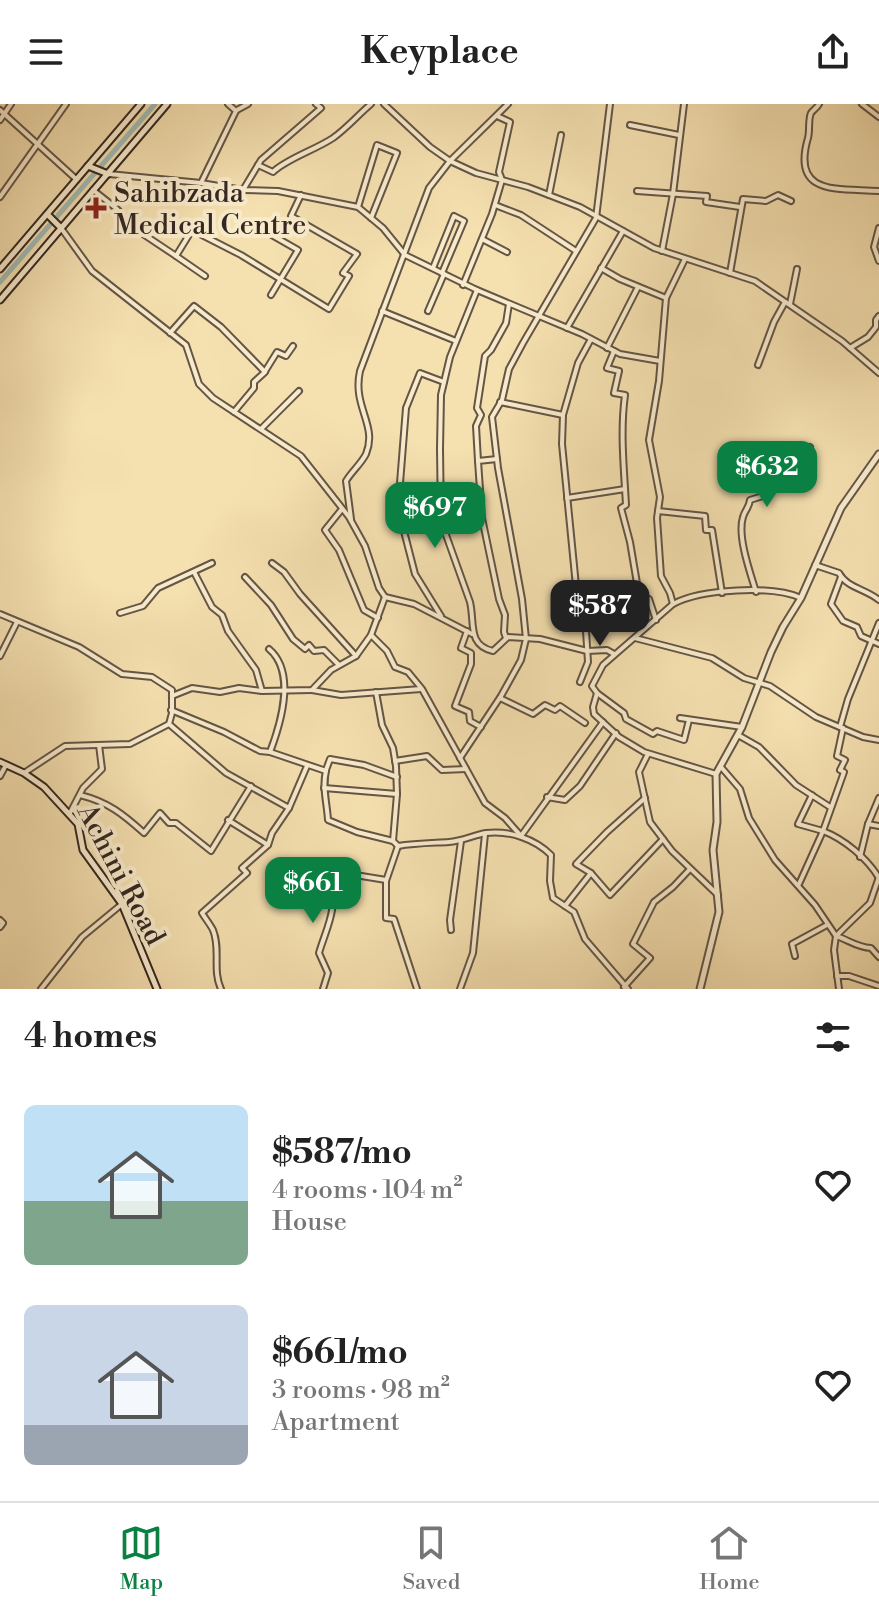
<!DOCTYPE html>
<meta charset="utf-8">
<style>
body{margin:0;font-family:"Libre Bodoni",serif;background:#f2f2f2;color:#222;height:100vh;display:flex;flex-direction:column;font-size:30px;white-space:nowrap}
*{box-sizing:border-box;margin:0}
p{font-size:26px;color:#767676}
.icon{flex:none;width:44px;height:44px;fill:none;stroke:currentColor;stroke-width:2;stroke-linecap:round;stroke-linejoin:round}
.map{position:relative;height:885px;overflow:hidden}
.details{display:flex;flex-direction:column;background:#fff;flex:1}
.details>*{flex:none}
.price{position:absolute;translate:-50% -68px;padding:0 18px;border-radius:16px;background:#0b8043;color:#fff;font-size:26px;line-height:52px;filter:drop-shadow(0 2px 4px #0008)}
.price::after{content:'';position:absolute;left:50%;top:48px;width:24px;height:18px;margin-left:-12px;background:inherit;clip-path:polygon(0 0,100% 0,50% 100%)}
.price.on{background:#222;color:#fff}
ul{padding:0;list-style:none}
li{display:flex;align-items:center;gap:24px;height:200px;padding:0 24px}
li span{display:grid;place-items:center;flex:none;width:224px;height:160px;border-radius:12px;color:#555}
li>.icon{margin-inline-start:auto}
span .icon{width:96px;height:96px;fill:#fffc;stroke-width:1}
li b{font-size:34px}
h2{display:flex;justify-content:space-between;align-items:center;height:96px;padding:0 24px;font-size:34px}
header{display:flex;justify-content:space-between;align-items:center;height:104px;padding:0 24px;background:#fff;font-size:36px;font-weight:700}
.tabs{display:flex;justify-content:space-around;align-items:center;height:112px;border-top:2px solid #e0e0e0;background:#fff;font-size:22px;color:#767676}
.tabs a{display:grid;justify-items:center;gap:4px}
.tabs .on{color:#0b8043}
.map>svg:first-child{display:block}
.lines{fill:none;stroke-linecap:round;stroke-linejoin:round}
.canal{stroke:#a0bbb5;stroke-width:5}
.minor-casing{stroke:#645546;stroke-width:8}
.tertiary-casing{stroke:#645546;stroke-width:9}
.secondary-casing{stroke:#342722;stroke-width:9}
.minor{stroke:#f8ebcc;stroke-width:4}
.tertiary{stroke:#f8ebcc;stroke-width:5}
.secondary{stroke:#f8ebcc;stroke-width:5}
.poi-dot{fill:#8f2418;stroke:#f8ebcc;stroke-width:3}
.labels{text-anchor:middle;stroke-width:8;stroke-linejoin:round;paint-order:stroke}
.poi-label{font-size:28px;fill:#342722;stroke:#f8ebcc;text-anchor:start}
.street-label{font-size:28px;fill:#342722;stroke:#f8ebcc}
</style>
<header><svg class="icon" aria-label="menu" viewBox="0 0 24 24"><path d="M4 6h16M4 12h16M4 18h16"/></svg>Keyplace<svg class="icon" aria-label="share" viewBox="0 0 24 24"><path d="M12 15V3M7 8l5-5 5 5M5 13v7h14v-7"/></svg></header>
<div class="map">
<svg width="879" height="885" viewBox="0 0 879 885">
<rect width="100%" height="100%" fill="#f5e0b0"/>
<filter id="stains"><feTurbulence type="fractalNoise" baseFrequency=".0025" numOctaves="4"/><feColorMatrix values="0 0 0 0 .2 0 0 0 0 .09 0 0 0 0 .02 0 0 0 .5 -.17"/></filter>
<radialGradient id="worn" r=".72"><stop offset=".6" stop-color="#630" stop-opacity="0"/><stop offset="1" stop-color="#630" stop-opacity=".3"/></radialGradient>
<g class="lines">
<!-- canal -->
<path class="canal" d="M0,178L155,0"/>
<!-- minor casing -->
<g class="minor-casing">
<g id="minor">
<path d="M508,0L450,57L476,69L528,83L580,103L654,144L755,177L842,237L879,269"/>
<path d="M819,0C817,4 813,6 811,9C808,15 810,27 808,34C791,92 837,84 879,87"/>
<path d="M862,0L879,13"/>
<path d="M0,6L76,75"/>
<path d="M237,6L248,0"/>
<path d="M0,16L11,0"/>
<path d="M630,21L679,31"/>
<path d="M258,61L273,68C286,55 315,46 333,34C347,24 358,11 371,0"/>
<path d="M109,70L201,79L243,86L278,87L358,103L383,124L405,151L477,186L450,253L441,291L440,345L441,417L470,498C475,519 467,541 493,547L508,533L540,535L587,547L607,546L614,550"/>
<path d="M201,79L236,7L228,0"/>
<path d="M93,86L117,105L134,124L176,152L192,126L241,151L329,205L349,172L343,169L357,150L291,112L301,91"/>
<path d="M243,86L261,56L321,4L316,0"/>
<path d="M637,87L707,92L706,98L740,103"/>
<path d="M549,91L561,31"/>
<path d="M0,93L66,0"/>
<path d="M495,101L521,111L576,147"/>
<path d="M358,103L377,41L397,49L371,114"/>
<path d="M61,124L92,167L186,241L199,280L213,294L301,352L349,413L365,442L379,484L385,493L414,500L472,530"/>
<path d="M879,124L874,143L879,157"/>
<path d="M270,130L298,146L271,191"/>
<path d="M482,135L507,148"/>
<path d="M662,147L673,90L684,0"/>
<path d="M176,152L205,172"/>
<path d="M433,164L454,112L464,117L442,169"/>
<path d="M601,164L620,175L666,194"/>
<path d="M730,169L743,95L766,97L778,91L791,97"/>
<path d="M463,181L492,110L502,76L499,68L510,18L497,12"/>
<path d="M477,186L582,230L620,250L660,257"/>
<path d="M790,200L797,165"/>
<path d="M382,207L456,237"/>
<path d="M428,207L444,170"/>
<path d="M567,224L623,127"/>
<path d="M170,229L194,202L221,223L265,268"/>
<path d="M607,244L638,183"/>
<path d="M850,244L868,233L876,223V216L879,212"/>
<path d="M614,247L607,264L619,267L614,289L625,291C620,328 624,364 626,401L621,404L630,438L640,497L649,495L656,516"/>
<path d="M758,261L774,218L785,198"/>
<path d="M500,298L563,311"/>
<path d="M234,308L254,284V278L264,269L277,248L286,252L293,242"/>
<path d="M261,325L299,287"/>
<path d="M497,355L478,357L482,414L499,495L505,511L504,528L506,534"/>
<path d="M478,357L476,322L481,311L477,304L485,252L491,246L506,219L509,200"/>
<path d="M567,394L625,385"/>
<path d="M342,405L325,426L339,446L364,506L378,514"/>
<path d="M658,407L705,412L706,426H712L722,489"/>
<path d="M351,415L346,377C352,367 361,360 366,350C378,321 352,303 360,267L429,84L450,57L430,43L384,0"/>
<path d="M272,459L284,468L300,490L356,552"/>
<path d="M815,461L839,469C847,484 866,485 879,496"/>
<path d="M194,468L212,503L222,511L228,527L256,566L262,587"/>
<path d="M245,473L271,501L293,535L305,545L309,541L314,547L324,546L339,561"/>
<path d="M841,473L831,500L843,517L857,523L861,532L879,540"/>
<path d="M756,488C750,468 737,432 743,413C745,406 749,404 750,396L766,391L773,377L788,382L810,343"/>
<path d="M673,500L670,489L661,472L657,414L660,393L649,336L659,277L666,194L685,155"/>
<path d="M120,509L143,502L158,484L212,459"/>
<path d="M0,510L79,543L122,570L152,573L172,586V609L169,620L130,640L65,642L24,669"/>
<path d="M441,512L415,470L398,404L406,304L420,269L444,278"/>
<path d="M467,527L461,544L471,549V560L455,602L469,608L470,617L481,623"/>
<path d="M371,531L387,547L395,563L408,568L422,585L485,699L505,714L521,732L603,618"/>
<path d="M635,534L712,554L744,574L770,582L816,613L863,633L879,636"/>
<path d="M269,545C296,568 281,619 270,648"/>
<path d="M0,552L17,518"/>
<path d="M580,578L588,558L585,511L577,492L562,340L563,311L578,259L591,235"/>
<path d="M312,586L341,591L421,585"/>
<path d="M376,588L382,621L393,644L396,662L397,690L393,737"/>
<path d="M597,589L624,609L626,615L653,630L657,627L684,636L689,616"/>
<path d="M172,592L192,584L220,588L239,584L262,587L312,586L331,566L356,552L371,531L385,493"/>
<path d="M500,594L533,610L545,601L555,606L560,602L585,619"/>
<path d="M171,606L224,628L260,647L270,648L326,667C322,683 327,699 328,716L357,728L393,737L398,742C415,739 432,739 449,738C462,737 474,731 486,729C509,726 535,735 551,751L550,777L553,794L574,808L585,835L628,885"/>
<path d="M680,614L742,623"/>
<path d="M169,620L226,669L289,704"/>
<path d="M840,623L848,595L879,519"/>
<path d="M843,624L837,652L845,656L840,666L844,668L823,727C844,735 867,754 879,774"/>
<path d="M738,631L759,643L796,681L830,703"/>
<path d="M648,650L639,668L650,718L672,747L718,791"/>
<path d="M460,654L501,592L521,556L526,535L522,495L498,364L492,313L502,296L509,265L523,239L596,114L610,0"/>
<path d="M395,657L427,652L442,666L466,665"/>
<path d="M721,663L740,685L749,714L775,756L815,801L836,832L834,846L839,885"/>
<path d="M326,666L330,655L364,661L397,673"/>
<path d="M716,670L644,648L619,633L594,610L593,603L597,589L592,582L603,561L673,500C701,485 772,481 801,494"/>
<path d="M0,672L6,661"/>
<path d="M324,684L397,690"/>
<path d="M80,691C108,698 123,710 144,729L160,709L169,719H176L211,747L251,682"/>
<path d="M547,693L565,696L580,682L616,629"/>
<path d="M879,694L868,720L879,722"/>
<path d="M70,709L83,684L102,665L99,641"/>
<path d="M228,716L268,741"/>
<path d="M398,742L386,777V814L394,815L417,885"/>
<path d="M860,753L868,720"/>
<path d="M591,769L610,791L663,735"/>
<path d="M799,780L823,727L798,720L812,691"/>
<path d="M565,802L591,769L576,760L607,728L645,694"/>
<path d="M0,816L3,819L0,823"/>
<path d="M451,826L450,816L461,737"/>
<path d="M836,832L870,799L879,773"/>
<path d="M836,832C849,836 856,843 871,844L879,853"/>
<path d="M795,852L792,840L827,821"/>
<path d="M837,872H849L879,882"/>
<path d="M624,883L650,854L633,840L654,798L673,783L690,765"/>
<path d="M41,885L82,833L122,800"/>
<path d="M221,885C212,866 221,845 213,826C210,820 205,814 202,809L247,769L242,764L268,741L272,729L289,704L307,662"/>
<path d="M323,885L328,869L319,849C323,835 330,820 332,806C335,791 334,782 343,769L386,776"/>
<path d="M460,885L473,849L485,730"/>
</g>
</g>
<!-- tertiary casing -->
<g class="tertiary-casing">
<path id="tertiary" d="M700,885L719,808L713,746L717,718L716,670L742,623L771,548L783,523L801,494L841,404L879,350"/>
</g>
<!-- secondary casing -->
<g class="secondary-casing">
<g id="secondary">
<path d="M88,62L108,70"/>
<path d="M48,111L61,124"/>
<path d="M0,165L141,0"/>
<path d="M0,196L167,0"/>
<path d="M0,658L24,669L44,683L78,720L83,746L122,800L157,885"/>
</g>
</g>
<!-- minor -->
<use href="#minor" class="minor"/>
<!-- tertiary -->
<use href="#tertiary" class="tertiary"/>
<!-- secondary -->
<use href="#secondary" class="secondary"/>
</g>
<!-- markers -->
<path class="poi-dot" d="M92 92h8v8h8v8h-8v8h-8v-8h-8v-8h8z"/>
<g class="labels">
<!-- poi labels -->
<g class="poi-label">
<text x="114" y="98">Sahibzada<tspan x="114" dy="32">Medical Centre</tspan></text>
</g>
<!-- street labels -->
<g class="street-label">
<text transform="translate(122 770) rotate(62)" y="10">Achini Road</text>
</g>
</g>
<rect width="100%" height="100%" filter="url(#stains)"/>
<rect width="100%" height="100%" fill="url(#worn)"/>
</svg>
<b class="price" style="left:767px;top:405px">$632</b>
<b class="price" style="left:435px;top:446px">$697</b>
<b class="price on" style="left:600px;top:544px">$587</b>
<b class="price" style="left:313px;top:821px">$661</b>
</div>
<section class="details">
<h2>4 homes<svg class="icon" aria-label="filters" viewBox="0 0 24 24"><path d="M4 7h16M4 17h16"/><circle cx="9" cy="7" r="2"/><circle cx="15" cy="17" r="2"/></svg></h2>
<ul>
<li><span style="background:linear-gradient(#bfe0f5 60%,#7fa58c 0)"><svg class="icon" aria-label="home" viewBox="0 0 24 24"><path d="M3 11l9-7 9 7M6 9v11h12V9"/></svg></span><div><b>$587/mo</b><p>4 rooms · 104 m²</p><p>House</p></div><svg class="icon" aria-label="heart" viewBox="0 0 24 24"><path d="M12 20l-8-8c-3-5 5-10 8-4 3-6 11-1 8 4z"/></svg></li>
<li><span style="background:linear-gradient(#c9d6e8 75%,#9aa5b1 0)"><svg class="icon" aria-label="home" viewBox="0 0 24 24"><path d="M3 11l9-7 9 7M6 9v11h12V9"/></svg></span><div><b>$661/mo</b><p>3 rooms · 98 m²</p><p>Apartment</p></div><svg class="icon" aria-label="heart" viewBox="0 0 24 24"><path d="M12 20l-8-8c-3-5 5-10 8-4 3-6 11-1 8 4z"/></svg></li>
</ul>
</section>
<nav class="tabs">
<a class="on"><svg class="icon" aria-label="map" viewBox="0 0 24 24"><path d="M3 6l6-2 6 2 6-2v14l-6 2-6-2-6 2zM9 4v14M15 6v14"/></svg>Map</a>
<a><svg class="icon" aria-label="saved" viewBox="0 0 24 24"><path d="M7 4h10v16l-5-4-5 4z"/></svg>Saved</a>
<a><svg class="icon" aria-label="home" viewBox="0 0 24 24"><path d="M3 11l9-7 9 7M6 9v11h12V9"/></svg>Home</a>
</nav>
